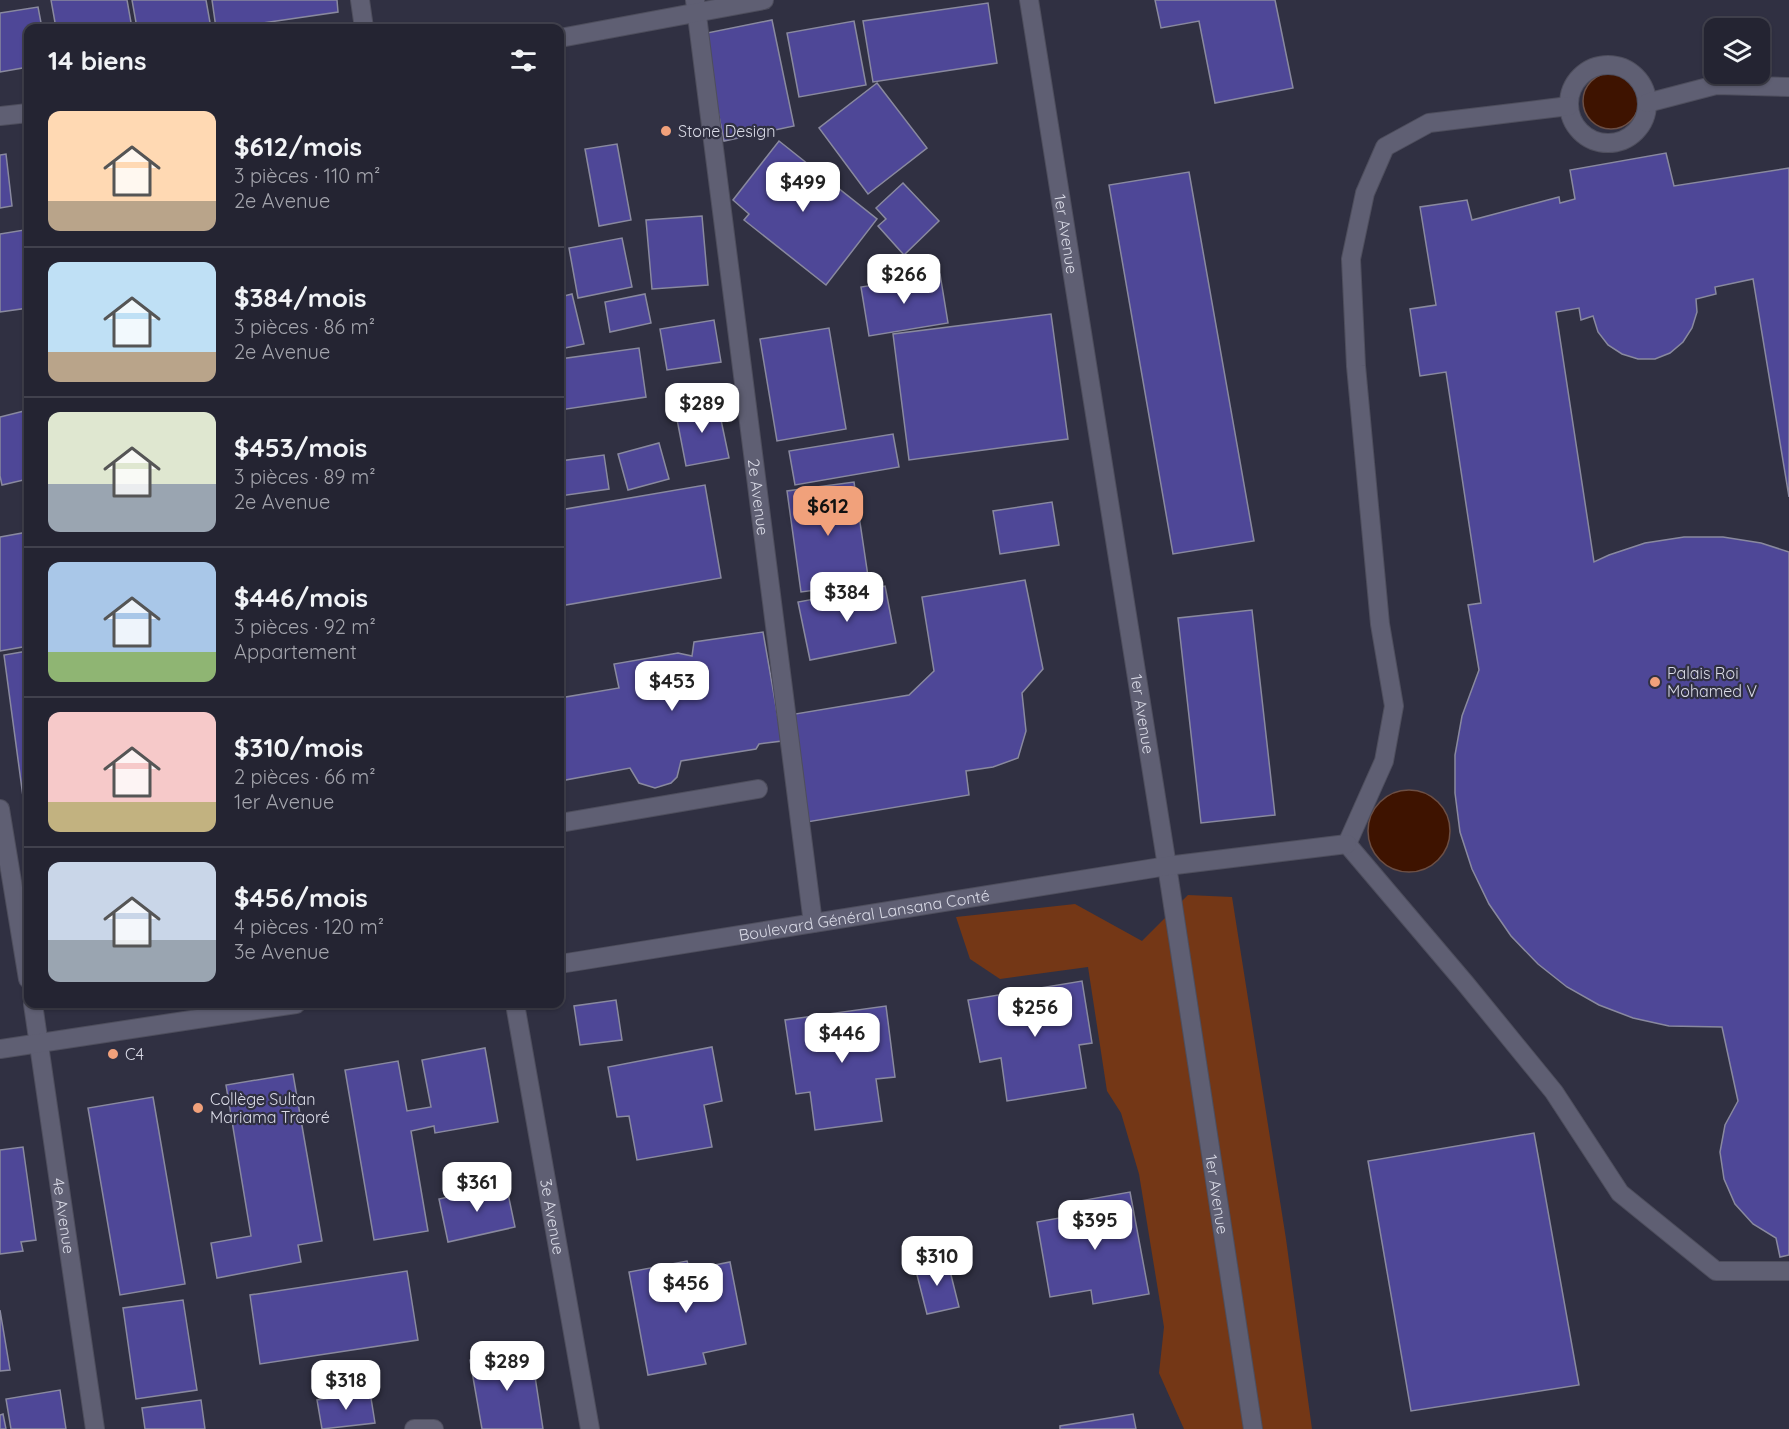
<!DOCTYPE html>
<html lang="fr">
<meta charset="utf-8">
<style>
body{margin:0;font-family:Quicksand,sans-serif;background:#30303e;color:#f1f3f6;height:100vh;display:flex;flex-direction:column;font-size:22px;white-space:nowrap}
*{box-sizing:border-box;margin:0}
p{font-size:20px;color:#a3a4ac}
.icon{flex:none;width:33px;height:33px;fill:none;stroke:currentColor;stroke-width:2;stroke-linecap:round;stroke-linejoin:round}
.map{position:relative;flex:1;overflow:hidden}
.drawer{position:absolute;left:24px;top:24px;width:540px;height:984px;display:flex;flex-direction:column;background:#242432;border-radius:12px;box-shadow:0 2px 4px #0004,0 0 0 2px #41414d}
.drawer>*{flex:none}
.buttons{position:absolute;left:1704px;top:18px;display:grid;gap:12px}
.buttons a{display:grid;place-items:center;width:66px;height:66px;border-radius:12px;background:#242432;box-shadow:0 2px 4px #0004,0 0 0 2px #41414d;font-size:30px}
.price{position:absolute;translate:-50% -51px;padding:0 14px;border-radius:12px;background:#fff;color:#222;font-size:20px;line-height:39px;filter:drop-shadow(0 2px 3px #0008)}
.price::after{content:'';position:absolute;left:50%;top:36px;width:18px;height:14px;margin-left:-9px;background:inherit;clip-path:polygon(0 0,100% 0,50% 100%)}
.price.current{background:#f1a17b;color:#111}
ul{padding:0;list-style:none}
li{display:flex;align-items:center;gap:18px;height:150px;padding:0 24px}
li+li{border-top:2px solid #41414d}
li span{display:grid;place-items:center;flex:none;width:168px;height:120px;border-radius:12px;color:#555}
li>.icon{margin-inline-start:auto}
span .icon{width:72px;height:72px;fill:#fffc;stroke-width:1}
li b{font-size:26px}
h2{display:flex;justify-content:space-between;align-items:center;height:72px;padding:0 24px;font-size:26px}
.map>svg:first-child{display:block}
.green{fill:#743716}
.water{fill:#3e1300;stroke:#6c4f45;stroke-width:1.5}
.building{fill:#4e4797;stroke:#89899f;stroke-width:1.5}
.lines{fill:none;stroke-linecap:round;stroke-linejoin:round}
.minor-casing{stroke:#4e4e5d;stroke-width:20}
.minor{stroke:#5f5f73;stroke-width:18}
.poi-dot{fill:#f1a17b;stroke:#303042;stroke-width:2}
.labels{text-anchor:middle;stroke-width:4.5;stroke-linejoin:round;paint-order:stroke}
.poi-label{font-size:16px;fill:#d9dae6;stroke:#303042;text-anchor:start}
.street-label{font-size:16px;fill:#d9dae6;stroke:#303042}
</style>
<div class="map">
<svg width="1789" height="1429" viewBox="0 0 1789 1429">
<rect width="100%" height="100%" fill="#303042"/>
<!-- green -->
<path class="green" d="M1188,895L1232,897L1286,1239L1312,1429H1184L1159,1373L1164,1327L1139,1174L1121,1113L1107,1091L1088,967L1000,979L970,959L956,917L1075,904L1142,941Z"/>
<!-- water -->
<g class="water">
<circle cx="1611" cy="101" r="28"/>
<circle cx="1409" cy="831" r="41"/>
</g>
<!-- building -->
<g class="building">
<path d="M51,0H127L132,28H56Z"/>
<path d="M132,0H206L211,28H137Z"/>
<path d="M212,0H337L338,12L228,28H216Z"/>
<path d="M1155,0H1275L1293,88L1215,103L1199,21L1161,28Z"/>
<path d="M988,3L997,63L873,82L863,21Z"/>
<path d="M38,7L42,28H28V67L0,72V13Z"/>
<path d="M772,20L794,126L724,141L702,34Z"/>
<path d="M854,21L866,85L799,97L787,33Z"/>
<path d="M877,83L927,148L868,194L819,128Z"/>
<path d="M779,141L877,219L826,285L744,220L749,214L733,200Z"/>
<path d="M617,144L631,220L599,226L585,149Z"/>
<path d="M1666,153L1674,186L1789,168V497L1753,279L1715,287L1716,294L1696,299L1697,312L1692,328L1683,342L1670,353L1655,359H1638L1622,354L1608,345L1598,332L1593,316L1581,320L1579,308L1556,312L1594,562L1609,555L1645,543L1684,537H1723L1761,543L1789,552V1255L1780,1257L1776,1238L1753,1224L1735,1204L1724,1179L1720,1152L1725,1125L1738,1101L1722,1027L1669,1026L1633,1018L1599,1005L1567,987L1538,964L1511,936L1489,904L1472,869L1460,832L1455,793V755L1462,716L1479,670L1468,605L1481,603L1446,372L1420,376L1410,309L1436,305L1420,207L1467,200L1472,220L1559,197L1560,203L1575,199L1570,170Z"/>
<path d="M6,154L12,206L0,208V155Z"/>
<path d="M560,160L565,197H560Z"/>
<path d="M1189,172L1254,541L1173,554L1109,185Z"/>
<path d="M903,183L939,221L904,255L878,226L886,219L876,208Z"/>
<path d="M702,216L708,285L652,289L646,220Z"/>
<path d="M24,230L28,259V308L0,312V234Z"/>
<path d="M622,238L632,287L578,298L569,248Z"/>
<path d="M940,274L948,323L869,336L861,287Z"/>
<path d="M572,294L584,344L560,349V297Z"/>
<path d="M645,294L651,323L610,332L605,302Z"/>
<path d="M1051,314L1068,439L909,460L893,334Z"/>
<path d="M714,320L721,362L667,370L660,329Z"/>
<path d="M829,328L846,429L777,441L760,339Z"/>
<path d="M639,348L646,397L560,410V359Z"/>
<path d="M717,401L729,458L686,466L675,409Z"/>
<path d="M28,410V479L2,485L0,476V417Z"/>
<path d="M893,434L899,467L795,485L789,451Z"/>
<path d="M659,443L669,479L628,490L618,454Z"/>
<path d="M604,455L609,489L560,496V461Z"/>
<path d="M854,482L869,583L801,592L787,491Z"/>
<path d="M705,485L721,578L560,606V510Z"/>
<path d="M1052,502L1059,545L1000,554L993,511Z"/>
<path d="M28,532V646L0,651V537Z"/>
<path d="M1025,580L1043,669L1022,693L1026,731L1018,758L993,767L966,771L969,795L807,822L789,715L909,695L934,671L922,597Z"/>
<path d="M885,586L896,643L810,660L798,602Z"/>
<path d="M1252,610L1275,815L1201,823L1178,618Z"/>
<path d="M763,632L782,741L759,744L756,749L681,761L677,777L671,783L655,788L639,783L630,768L560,781V698L619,688L614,664L678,653L692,656L694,642Z"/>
<path d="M28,651V834L4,655Z"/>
<path d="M1082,981L1092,1043L1079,1045L1086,1088L1007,1101L1001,1058L980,1062L968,1000Z"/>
<path d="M616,1000L622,1040L580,1045L574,1006Z"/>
<path d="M886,1006L895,1077L876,1079L882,1121L815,1130L810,1092L796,1094L785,1020Z"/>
<path d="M712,1047L722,1101L704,1105L712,1147L637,1160L629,1116L617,1117L608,1067Z"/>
<path d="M485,1048L498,1122L435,1133L434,1126L411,1131L428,1231L374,1240L345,1070L398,1061L407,1111L431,1107L422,1060Z"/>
<path d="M293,1074L322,1241L298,1245L301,1262L217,1278L211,1243L251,1236L226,1085Z"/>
<path d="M153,1097L185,1284L120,1295L88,1108Z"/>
<path d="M1534,1133L1579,1385L1411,1411L1368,1161Z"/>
<path d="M23,1147L36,1240L21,1242L23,1251L0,1254V1150Z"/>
<path d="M506,1184L515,1227L448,1242L439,1199Z"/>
<path d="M1130,1192L1149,1294L1093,1304L1091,1290L1050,1297L1037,1222L1076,1215L1074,1202Z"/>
<path d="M947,1259L959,1307L927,1314L915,1267Z"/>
<path d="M687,1261L690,1270L730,1262L746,1344L703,1353L706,1364L648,1375L629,1272Z"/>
<path d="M407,1271L418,1340L260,1364L250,1295Z"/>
<path d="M183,1300L197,1390L136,1399L123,1308Z"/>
<path d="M0,1310L10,1370L0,1371Z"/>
<path d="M531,1350L543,1429H482L470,1360Z"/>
<path d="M60,1390L66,1429H11L6,1399Z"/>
<path d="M370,1392L375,1423L322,1429L317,1400Z"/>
<path d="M201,1400L205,1429H145L142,1408Z"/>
<path d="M3,1414L6,1429H0V1415Z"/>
<path d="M1133,1414L1136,1429H1060V1426Z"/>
</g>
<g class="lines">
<!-- minor casing -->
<g class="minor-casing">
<g id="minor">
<path d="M360,0L364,28"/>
<path id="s1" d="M695,0L813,923"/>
<path id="s2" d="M1029,0L1167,866L1253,1429"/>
<path d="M560,38L764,0"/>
<circle cx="1608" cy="104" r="39"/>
<path d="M1647,103L1716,85L1789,87"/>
<path d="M0,116L28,113"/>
<path d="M0,809L28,979"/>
<path d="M560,823L758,789"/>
<path d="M1347,844L1384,761L1394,706L1380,624L1356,366L1351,259L1365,193L1385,147L1429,123L1569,106"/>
<path d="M1347,844L1465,983L1554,1092L1620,1193L1716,1271H1789"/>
<path id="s3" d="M560,964L1167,866L1347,844"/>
<path id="s4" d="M33,1004L95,1429"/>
<path id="s5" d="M515,1004L590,1429"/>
<path d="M0,1049L296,1004"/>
<path d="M414,1429H434"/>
</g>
</g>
<!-- minor -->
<use href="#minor" class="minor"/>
</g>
<!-- markers -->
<g class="poi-dot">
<circle cx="666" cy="131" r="6"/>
<circle cx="1655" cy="682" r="6"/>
<circle cx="113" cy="1054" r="6"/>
<circle cx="198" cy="1108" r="6"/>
</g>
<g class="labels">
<!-- poi labels -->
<g class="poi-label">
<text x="678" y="137">Stone Design</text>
<text x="1667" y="679">Palais Roi<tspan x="1667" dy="18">Mohamed V</tspan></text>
<text x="125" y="1060">C4</text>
<text x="210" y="1105">Collège Sultan<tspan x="210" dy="18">Mariama Traoré</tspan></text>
</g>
<!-- street labels -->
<g class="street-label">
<text dy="6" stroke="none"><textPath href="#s2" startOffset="237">1er Avenue</textPath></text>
<text dy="6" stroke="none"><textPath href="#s1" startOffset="501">2e Avenue</textPath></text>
<text dy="6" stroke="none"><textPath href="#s2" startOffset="723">1er Avenue</textPath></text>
<text dy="6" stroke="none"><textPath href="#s3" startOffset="308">Boulevard Général Lansana Conté</textPath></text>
<text dy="6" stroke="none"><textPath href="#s2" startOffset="1209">1er Avenue</textPath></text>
<text dy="6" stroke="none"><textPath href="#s4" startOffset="214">4e Avenue</textPath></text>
<text dy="6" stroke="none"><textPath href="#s5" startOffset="216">3e Avenue</textPath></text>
</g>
</g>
</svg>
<div class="buttons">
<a><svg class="icon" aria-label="layers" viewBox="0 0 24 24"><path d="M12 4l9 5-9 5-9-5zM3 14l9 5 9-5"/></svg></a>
</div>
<b class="price" style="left:803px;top:213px">$499</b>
<b class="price" style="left:904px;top:305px">$266</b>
<b class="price" style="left:702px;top:434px">$289</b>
<b class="price current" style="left:828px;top:537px">$612</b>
<b class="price" style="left:847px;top:623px">$384</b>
<b class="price" style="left:672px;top:712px">$453</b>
<b class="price" style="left:1035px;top:1038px">$256</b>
<b class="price" style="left:842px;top:1064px">$446</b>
<b class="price" style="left:477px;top:1213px">$361</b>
<b class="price" style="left:1095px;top:1251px">$395</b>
<b class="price" style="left:937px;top:1287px">$310</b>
<b class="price" style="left:686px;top:1314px">$456</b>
<b class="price" style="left:507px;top:1392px">$289</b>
<b class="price" style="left:346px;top:1411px">$318</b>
<section class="drawer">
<h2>14 biens<svg class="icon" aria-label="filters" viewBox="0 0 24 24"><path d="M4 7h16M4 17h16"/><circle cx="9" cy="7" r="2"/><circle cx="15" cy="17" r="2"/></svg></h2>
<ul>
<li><span style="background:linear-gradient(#ffd9b3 75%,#b9a48a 0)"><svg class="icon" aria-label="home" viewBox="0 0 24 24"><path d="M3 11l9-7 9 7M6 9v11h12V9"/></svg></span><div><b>$612/mois</b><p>3 pièces · 110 m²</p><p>2e Avenue</p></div></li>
<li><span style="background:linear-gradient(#bfe0f5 75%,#b9a48a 0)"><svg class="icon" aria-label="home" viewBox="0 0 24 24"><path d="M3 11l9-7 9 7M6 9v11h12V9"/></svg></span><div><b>$384/mois</b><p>3 pièces · 86 m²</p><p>2e Avenue</p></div></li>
<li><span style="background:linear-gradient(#dfe7d0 60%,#9aa5b1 0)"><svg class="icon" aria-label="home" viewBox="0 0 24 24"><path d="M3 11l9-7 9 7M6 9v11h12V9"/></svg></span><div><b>$453/mois</b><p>3 pièces · 89 m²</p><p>2e Avenue</p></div></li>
<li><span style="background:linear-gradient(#a9c7e8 75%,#8fb573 0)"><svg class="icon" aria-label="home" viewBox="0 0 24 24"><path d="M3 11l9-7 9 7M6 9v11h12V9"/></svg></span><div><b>$446/mois</b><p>3 pièces · 92 m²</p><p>Appartement</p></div></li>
<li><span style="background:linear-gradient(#f6c9c9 75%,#c2b280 0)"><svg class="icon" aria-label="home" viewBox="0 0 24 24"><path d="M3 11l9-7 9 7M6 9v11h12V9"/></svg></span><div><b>$310/mois</b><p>2 pièces · 66 m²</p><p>1er Avenue</p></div></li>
<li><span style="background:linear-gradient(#c9d6e8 65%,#9aa5b1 0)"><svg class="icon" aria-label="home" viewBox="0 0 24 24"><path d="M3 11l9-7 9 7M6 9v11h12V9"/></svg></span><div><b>$456/mois</b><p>4 pièces · 120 m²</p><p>3e Avenue</p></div></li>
</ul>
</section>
</div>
